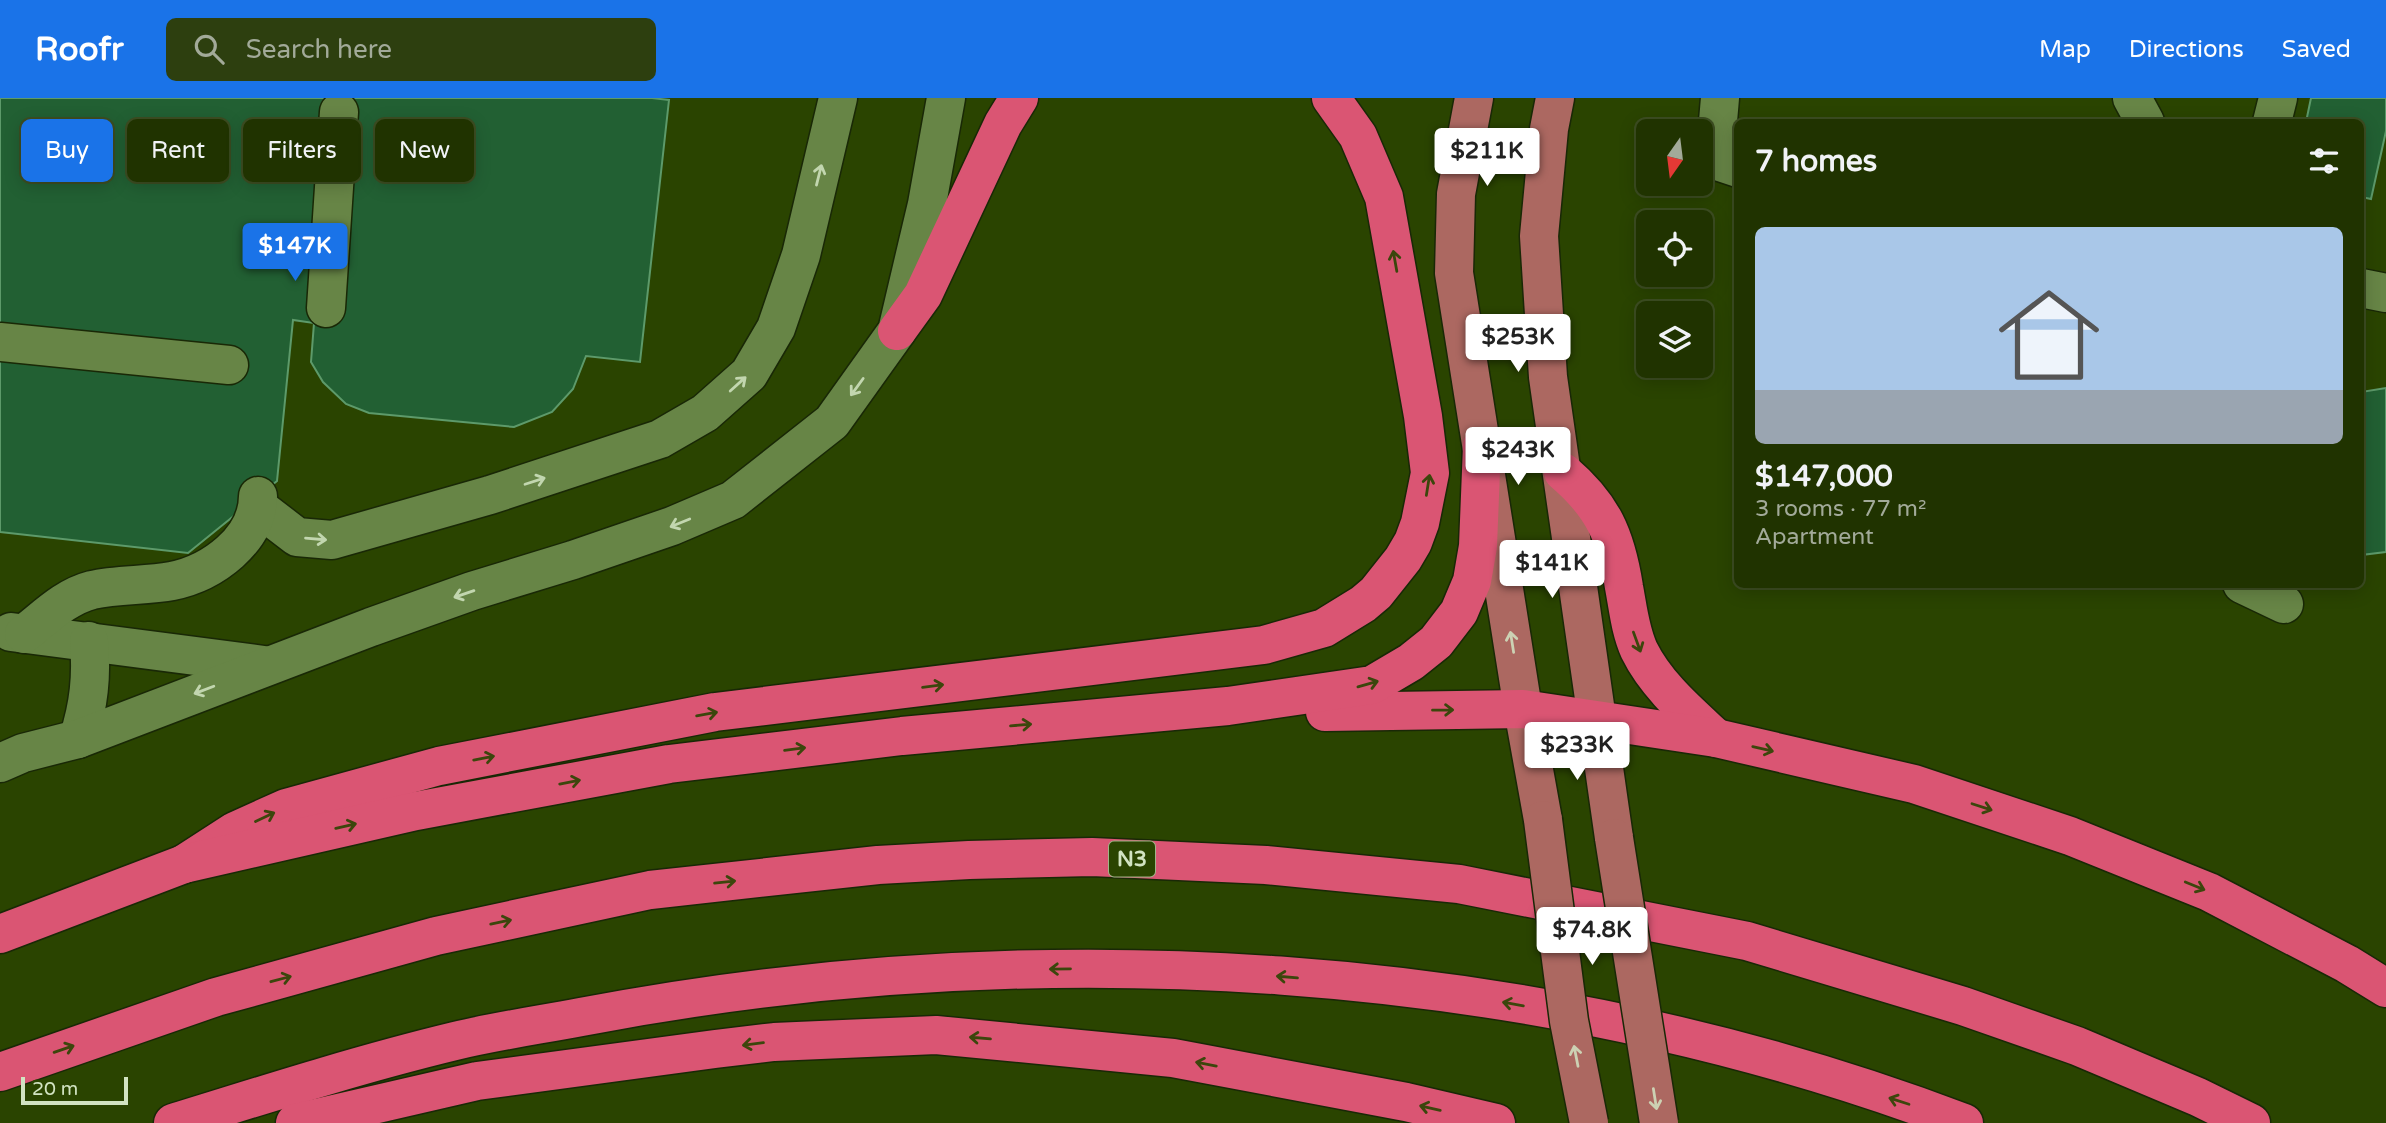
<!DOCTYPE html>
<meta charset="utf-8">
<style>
body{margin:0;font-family:"Varela Round",sans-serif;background:#2d3f0f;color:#f1f3f6;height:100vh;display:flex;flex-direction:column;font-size:26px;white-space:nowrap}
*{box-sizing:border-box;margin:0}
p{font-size:23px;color:#a2aa99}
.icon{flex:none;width:38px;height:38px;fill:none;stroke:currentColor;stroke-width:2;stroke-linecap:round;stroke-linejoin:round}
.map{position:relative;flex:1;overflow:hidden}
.drawer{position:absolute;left:1734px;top:21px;width:630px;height:469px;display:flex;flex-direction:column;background:#203300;border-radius:10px;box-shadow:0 4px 18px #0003,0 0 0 2px #3d4e22}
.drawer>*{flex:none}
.guide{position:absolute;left:21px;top:21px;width:665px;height:63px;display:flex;gap:14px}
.needle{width:46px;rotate:194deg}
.controls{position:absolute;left:1636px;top:21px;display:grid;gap:14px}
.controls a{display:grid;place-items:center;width:77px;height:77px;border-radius:10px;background:#203300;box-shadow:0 4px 18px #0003,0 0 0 2px #3d4e22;font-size:35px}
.scale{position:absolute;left:21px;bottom:18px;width:107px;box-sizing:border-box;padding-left:7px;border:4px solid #d2e4c2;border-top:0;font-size:19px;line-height:24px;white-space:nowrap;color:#d2e4c2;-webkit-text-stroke:5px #2a4400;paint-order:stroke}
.price{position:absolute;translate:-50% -60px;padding:0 16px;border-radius:7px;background:#fff;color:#222;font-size:23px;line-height:46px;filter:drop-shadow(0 2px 4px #0008)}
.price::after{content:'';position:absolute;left:50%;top:42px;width:21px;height:16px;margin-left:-10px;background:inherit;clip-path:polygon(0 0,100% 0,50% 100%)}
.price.active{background:#1a73e8;color:#fff}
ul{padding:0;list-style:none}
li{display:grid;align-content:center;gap:14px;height:371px;padding:0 21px}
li+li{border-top:2px solid #3d4e22}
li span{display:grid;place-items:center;height:217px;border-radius:10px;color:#555}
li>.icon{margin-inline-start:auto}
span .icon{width:126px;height:126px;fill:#fffc;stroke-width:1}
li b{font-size:30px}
h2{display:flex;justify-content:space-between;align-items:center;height:84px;padding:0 21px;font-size:30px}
.chip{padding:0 24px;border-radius:10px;background:#203300;box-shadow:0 4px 18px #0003,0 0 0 2px #3d4e22;font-size:24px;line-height:63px}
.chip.active{background:#1a73e8;color:#fff}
header{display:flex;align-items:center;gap:42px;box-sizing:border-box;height:98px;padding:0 35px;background:#1a73e8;color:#fff}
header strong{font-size:33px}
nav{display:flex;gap:38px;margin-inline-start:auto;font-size:24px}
.search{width:490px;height:63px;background:#2d3f0f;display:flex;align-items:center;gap:18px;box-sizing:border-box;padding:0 24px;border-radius:10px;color:#a2aa99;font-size:26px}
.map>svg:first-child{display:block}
.building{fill:#226033;stroke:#5d9a6a;stroke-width:2}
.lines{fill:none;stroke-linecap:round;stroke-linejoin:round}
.minor-casing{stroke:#192806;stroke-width:41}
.major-casing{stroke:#192806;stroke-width:41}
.highway-casing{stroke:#192806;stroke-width:41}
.minor{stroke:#678546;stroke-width:38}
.major{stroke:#ac6861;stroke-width:38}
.highway{stroke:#da5573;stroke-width:38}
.major-bridge-casing{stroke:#192806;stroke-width:41;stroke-linecap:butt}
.major-bridge{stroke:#ac6861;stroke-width:38}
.oneway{stroke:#c2d6af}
.oneway2{stroke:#3c460c}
.oneway3{stroke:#ccd1b3}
.labels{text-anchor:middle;stroke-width:7;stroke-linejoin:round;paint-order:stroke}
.shield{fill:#2a4400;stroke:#a0b488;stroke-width:2}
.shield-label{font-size:21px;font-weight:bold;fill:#d2e4c2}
</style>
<header>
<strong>Roofr</strong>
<div class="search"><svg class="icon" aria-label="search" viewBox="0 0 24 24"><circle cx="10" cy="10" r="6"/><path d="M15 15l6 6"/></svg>Search here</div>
<nav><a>Map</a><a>Directions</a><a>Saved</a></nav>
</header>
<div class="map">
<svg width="2386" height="1025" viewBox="0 0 2386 1025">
<rect width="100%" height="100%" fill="#2a4400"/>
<!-- building -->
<g class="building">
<path d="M0,0H652L669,2L640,264L586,258L573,291L552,314L514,329L369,315L346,306L323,284L311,264L314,225L293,222L277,383L188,455L0,434Z"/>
<path d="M2311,0H2386V33L2371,101L2361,99V24H2306Z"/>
<path d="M2386,290V454L2361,457V294Z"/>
</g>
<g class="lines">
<!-- minor casing -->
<g class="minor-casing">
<g id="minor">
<path d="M1720,0L1717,35L1720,64L1738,70"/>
<path d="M2132,0L2145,24"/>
<path d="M2272,24L2278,0"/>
<path d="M2361,190L2386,195"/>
<path d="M326,210L339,14"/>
<path d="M0,244L229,267"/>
<path d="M258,409L297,439L332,442L490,397L660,341L705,315L749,276L776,230L801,157L838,0"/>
<path d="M2242,486L2284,506"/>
<path d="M11,534L264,567"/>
<path d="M24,536C46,519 65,499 92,492C118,486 146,488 172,483C212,475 258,442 258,398"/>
<path d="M78,641C89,607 92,578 89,543"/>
<path d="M0,665L23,655L78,641L371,529L472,493L573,462L672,428L733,402L832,324L897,233L927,106L946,0"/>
</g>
</g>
<!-- major casing -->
<g class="major-casing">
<g id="major">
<path d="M1474,0L1456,96L1454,175L1523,611L1543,722"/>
<path d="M1555,0L1549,31L1539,138L1548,279L1614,740"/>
</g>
</g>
<!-- highway casing -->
<g class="highway-casing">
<g id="highway">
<path d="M897,233L923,197L1003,26L1019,0"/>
<path d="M1563,374C1603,408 1616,438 1624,489C1628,510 1630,532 1639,552C1656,587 1688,614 1716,640"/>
<path d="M1325,614L1523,611L1716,640L1914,686L2070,738L2209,794L2347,866L2386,890"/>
<path d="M184,766L235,733L286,710L439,668L715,614L1264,547L1324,530L1363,506L1376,495L1403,461L1413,444L1420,425L1430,375L1423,318L1384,99L1358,38L1331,0"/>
<path d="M0,836L184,766L416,713L669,666L902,638L1228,608L1372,587L1411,564L1436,544L1459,514L1472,483L1478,448L1482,348"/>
<path d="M0,974L216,899L436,838L650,792L878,767L969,762L1092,759L1266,767L1459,786L1747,843L1963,908L2077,948L2198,999L2251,1025"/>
<path d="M173,1025C266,996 360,966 455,943C496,933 539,927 581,919C1036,832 1529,860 1964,1025"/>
<path d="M295,1025L477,983L715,951L774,944L936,937L1173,960L1406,1004L1496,1025"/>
</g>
</g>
<!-- minor -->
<use href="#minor" class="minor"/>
<!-- major -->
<use href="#major" class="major"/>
<!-- highway -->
<use href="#highway" class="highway"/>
<!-- major-bridge casing -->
<g class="major-bridge-casing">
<g id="major-bridge">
<path d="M1543,722L1569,923L1589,1025"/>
<path d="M1614,740L1659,1025"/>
</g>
</g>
<!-- major-bridge -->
<use href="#major-bridge" class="major-bridge"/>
</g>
<!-- one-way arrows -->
<defs><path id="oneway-shaft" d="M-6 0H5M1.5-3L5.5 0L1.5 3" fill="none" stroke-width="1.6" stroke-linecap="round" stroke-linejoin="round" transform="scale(1.75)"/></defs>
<g class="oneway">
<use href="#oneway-shaft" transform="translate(819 77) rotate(-76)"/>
<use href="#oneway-shaft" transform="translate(738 286) rotate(-42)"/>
<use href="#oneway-shaft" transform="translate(857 289) rotate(126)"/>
<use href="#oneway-shaft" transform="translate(535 383) rotate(-18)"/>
<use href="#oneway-shaft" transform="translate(680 425) rotate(158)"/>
<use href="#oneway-shaft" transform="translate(316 441) rotate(5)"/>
<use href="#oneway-shaft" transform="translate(464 496) rotate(161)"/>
<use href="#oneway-shaft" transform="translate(204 592) rotate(159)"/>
</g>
<g class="oneway2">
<use href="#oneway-shaft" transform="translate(1395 163) rotate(-100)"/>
<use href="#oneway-shaft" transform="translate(1428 387) rotate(-81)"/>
<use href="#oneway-shaft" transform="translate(1637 544) rotate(70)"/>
<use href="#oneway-shaft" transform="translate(1368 586) rotate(-16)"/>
<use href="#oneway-shaft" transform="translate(933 588) rotate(-7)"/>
<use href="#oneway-shaft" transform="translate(1443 612) rotate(-1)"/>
<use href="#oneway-shaft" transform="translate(707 616) rotate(-10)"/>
<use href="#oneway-shaft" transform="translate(1021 627) rotate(-5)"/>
<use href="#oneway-shaft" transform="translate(795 651) rotate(-7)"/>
<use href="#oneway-shaft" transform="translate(1763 651) rotate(13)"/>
<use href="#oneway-shaft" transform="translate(484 660) rotate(-11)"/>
<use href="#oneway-shaft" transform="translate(570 684) rotate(-11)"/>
<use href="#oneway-shaft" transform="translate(1982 709) rotate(18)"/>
<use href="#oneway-shaft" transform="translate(265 719) rotate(-25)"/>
<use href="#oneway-shaft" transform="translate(346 728) rotate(-13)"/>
<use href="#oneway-shaft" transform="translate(725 784) rotate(-6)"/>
<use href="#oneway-shaft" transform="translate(2195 788) rotate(22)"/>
<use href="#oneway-shaft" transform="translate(501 824) rotate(-12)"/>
<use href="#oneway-shaft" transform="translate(1060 871) rotate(179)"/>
<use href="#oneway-shaft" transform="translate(1287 879) rotate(-175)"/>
<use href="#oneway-shaft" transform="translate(281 881) rotate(-15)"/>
<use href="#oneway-shaft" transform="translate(1513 906) rotate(-170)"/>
<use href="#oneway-shaft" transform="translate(980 940) rotate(-175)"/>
<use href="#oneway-shaft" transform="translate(753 946) rotate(173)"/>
<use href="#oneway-shaft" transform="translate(64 951) rotate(-19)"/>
<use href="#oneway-shaft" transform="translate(1206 966) rotate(-169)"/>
<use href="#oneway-shaft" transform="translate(1899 1003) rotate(-162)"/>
<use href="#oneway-shaft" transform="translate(1430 1010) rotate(-167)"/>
</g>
<g class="oneway3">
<use href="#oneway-shaft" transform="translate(1512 544) rotate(-99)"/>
<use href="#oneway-shaft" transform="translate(1576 958) rotate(-101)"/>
<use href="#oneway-shaft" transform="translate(1655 1001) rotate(81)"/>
</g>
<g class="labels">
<!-- shield labels -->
<rect class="shield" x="1109" y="743.5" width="46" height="35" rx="5"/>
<g class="shield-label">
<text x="1132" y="768">N3</text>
</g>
</g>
</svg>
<div class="controls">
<a><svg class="needle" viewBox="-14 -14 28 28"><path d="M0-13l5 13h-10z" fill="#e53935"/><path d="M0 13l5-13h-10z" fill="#a2aa99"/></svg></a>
<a><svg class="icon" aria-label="locate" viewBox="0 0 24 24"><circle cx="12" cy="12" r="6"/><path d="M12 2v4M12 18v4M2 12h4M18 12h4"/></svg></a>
<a><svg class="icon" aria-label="layers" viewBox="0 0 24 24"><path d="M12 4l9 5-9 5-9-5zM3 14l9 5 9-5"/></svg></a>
</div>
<div class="scale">20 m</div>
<b class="price" style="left:1487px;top:90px">$211K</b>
<b class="price active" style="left:295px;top:185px">$147K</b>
<b class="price" style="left:1518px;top:276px">$253K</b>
<b class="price" style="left:1518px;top:389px">$243K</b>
<b class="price" style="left:1552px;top:502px">$141K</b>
<b class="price" style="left:1577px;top:684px">$233K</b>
<b class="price" style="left:1592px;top:869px">$74.8K</b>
<div class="guide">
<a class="chip active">Buy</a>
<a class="chip">Rent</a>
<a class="chip">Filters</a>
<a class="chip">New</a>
</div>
<section class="drawer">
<h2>7 homes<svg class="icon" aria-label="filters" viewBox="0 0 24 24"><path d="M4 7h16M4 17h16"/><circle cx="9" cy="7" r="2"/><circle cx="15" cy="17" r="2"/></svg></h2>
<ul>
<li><span style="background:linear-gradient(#a9c7e8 75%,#9aa5b1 0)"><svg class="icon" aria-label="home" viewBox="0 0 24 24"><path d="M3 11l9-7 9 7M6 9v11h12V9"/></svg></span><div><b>$147,000</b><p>3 rooms · 77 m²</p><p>Apartment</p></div></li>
</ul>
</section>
</div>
